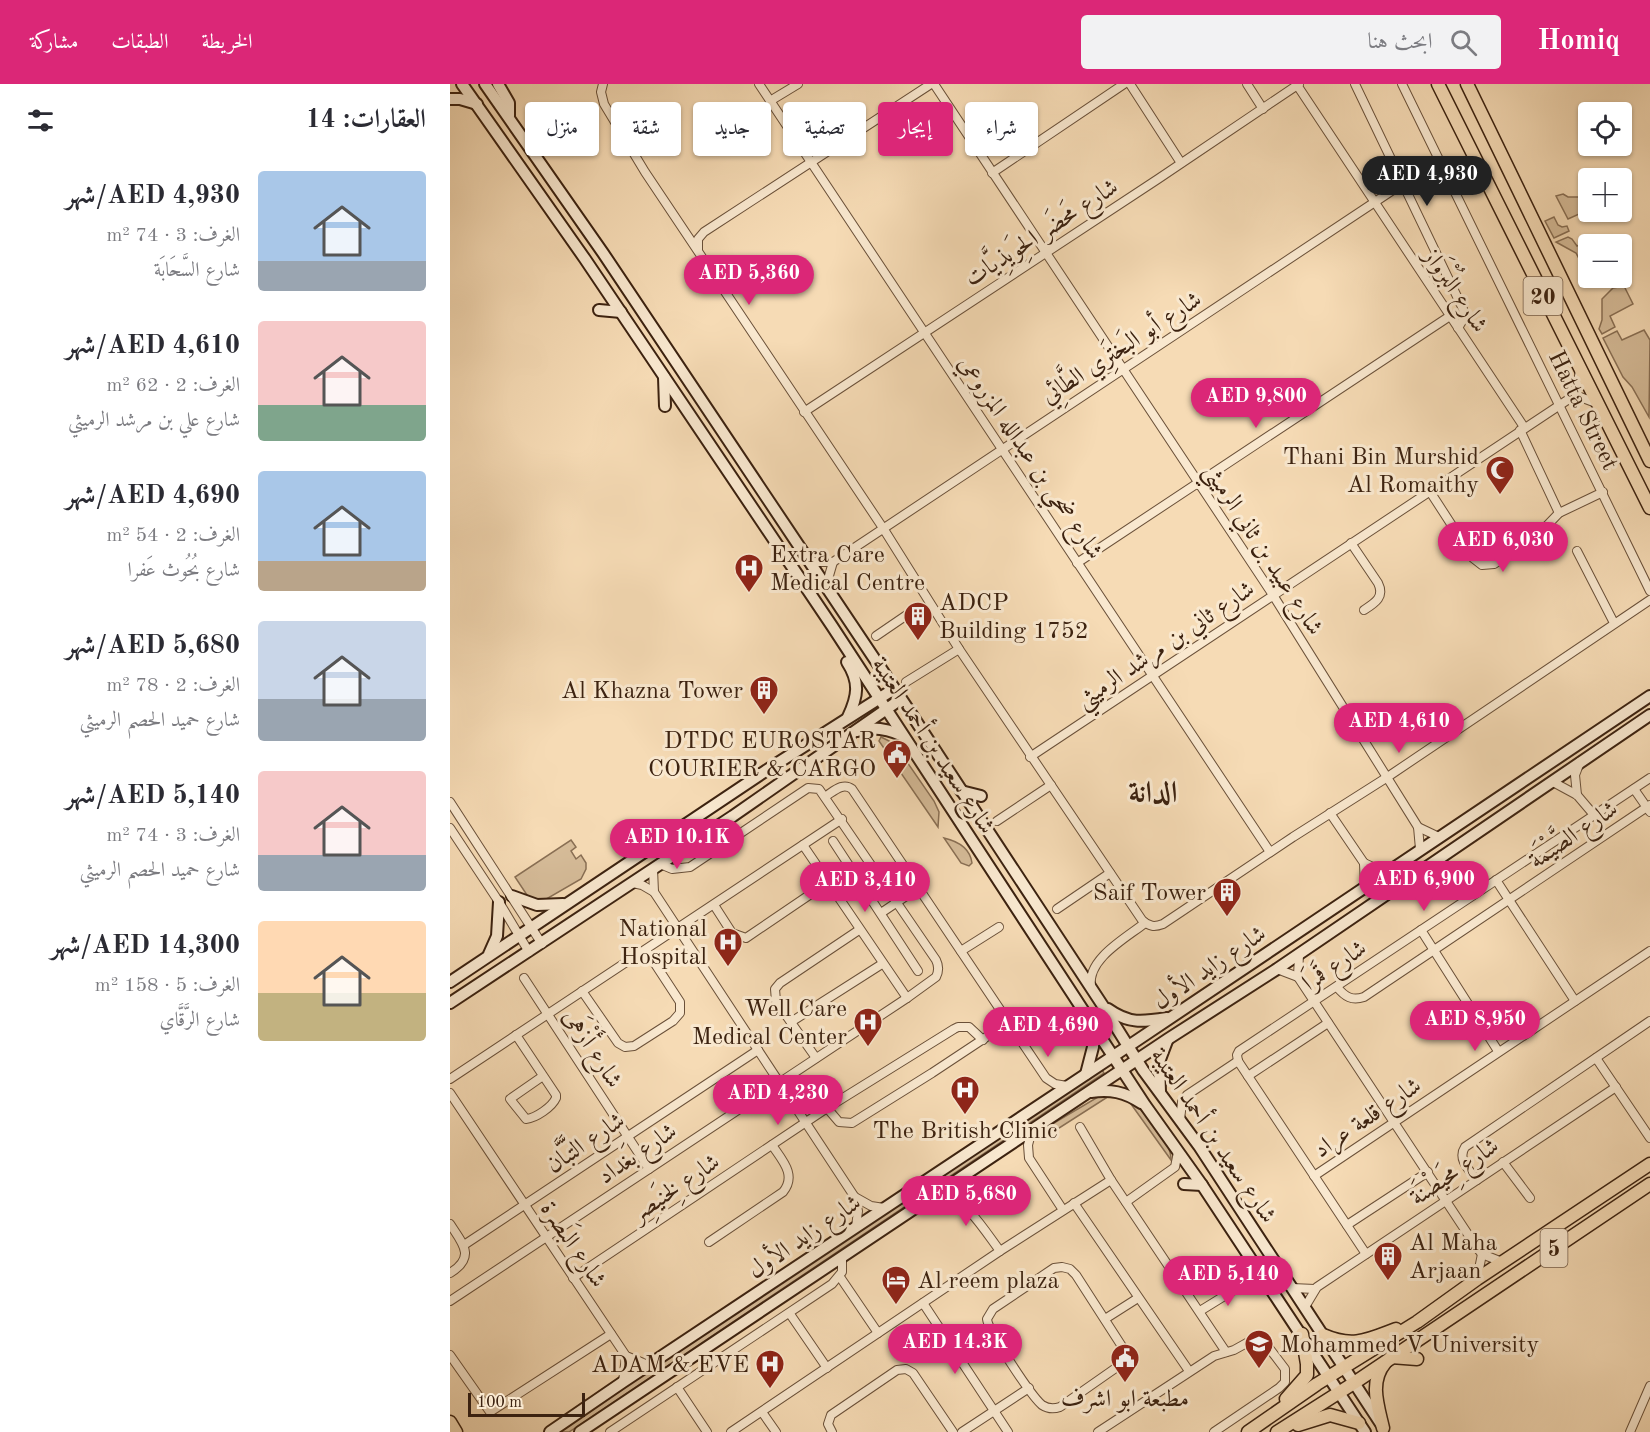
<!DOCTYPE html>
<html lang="ar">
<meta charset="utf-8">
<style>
body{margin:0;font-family:"Old Standard TT",Amiri,serif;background:#f2f2f3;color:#2b2b33;direction:rtl;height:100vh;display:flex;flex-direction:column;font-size:22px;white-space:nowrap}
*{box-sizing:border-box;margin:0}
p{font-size:20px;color:#7c7c81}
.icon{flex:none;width:33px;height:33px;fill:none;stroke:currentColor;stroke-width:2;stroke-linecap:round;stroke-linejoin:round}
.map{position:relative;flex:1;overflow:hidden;direction:ltr}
.panel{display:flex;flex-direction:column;background:#fff;width:450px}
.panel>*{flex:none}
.hud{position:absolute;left:18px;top:18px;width:570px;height:54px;direction:rtl;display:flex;gap:12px}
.buttons{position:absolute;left:1128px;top:18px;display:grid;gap:12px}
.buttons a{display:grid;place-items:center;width:54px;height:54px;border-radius:6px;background:#fff;box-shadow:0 2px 4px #0004;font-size:30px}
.scale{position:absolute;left:18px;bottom:15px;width:117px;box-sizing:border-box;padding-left:6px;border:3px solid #3c2210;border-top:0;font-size:16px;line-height:21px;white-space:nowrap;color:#3c2210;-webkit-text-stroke:4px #f9e8cf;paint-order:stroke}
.price{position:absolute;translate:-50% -51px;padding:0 14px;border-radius:21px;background:#db2777;color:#fff;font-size:20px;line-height:39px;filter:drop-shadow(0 2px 3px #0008)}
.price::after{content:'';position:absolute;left:50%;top:36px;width:18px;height:14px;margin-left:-9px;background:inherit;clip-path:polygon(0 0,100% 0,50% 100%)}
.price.active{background:#222;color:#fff}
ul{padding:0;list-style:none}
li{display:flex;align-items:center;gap:18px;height:150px;padding:0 24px}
li span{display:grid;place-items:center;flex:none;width:168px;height:120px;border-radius:6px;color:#555}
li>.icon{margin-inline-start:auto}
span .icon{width:72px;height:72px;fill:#fffc;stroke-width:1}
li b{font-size:26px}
h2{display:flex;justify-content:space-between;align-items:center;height:72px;padding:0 24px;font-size:26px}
.tag{padding:0 21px;border-radius:6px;background:#fff;box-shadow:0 2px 4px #0004;font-size:21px;line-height:54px}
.tag.active{background:#db2777;color:#fff}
header{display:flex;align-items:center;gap:36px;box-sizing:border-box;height:84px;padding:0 30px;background:#db2777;color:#fff}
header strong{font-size:28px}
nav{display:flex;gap:33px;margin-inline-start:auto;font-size:21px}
.search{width:420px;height:54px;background:#f2f2f3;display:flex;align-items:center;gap:15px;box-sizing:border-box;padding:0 21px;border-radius:6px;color:#7c7c81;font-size:22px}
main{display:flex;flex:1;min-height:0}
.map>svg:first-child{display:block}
.green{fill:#d6bc99;stroke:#896f54;stroke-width:1.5}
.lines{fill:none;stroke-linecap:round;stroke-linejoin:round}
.street-casing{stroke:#6a5039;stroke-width:10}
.secondary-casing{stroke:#3c2210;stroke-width:14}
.primary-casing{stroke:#3c2210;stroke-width:15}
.street{stroke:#f9e8cf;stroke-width:8}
.secondary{stroke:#f9e8cf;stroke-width:10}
.primary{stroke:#f6dbb5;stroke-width:12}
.labels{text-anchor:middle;stroke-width:6;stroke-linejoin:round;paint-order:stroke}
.shield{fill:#f9e8cf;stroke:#755d49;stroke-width:1.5}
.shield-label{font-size:22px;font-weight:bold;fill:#3c2210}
.street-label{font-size:24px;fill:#3c2210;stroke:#f9e8cf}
.poi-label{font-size:24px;fill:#3c2210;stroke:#f9e8cf;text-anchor:end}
.district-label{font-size:30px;font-weight:bold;fill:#3c2210;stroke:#f9e8cf}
</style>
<header>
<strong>Homiq</strong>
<div class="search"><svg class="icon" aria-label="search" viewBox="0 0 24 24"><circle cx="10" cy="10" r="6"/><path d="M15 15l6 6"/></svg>ابحث هنا</div>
<nav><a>الخريطة</a><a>الطبقات</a><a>مشاركة</a></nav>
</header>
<main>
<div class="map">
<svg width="1200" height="1348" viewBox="0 0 1200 1348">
<rect width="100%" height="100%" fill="#f6dbb5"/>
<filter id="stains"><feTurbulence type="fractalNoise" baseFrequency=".00333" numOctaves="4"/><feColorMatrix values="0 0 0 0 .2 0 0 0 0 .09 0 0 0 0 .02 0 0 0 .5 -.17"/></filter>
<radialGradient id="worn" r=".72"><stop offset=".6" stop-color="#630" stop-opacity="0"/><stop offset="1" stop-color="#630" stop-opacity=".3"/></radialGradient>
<!-- green -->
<g class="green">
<path d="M1113,110L1118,113H1129L1136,127L1118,135L1106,112Z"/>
<path d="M1104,133L1108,141L1112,143L1117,142L1119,147L1104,154L1095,137Z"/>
<path d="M1149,152L1153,160H1138V180L1133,182L1126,169L1106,158L1118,153L1122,155L1127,162Z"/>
<path d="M1174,202L1183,220L1160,232L1165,243L1152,250L1149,245L1152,236V215L1163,204Z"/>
<path d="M1194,246L1200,256L1199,333L1182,303L1173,293L1153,254L1167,247L1172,256Z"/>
<path d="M431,653L439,657L448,665L484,717L489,728L488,743L429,657Z"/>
<path d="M494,754C507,757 520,764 522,779L519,782L511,779Z"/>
<path d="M121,756L126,763L121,767L126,775L131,771L136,779V785L131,795L93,817L79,814L65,793Z"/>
<path d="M652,986L654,989L119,1348H109L288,1227Z"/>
<path d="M653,1010L656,1014L592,1055L587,1049Z"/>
<path d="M676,1013C691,1024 722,1057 721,1076Z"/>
</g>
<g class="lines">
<!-- street casing -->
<g class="street-casing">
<g id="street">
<path d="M153,0L151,8L154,20L195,88L433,444L509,565L692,836C699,843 705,843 713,840L843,753L936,694L1200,516"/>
<path d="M309,0L820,768"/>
<path d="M484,0L823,511L968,743L970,765"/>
<path d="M680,0L731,79"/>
<path d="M797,0L813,25"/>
<path d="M905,0L1013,225L1014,234L1008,244"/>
<path d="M952,0L1200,507"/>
<path d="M847,1L1074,343"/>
<path d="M320,17L348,0"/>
<path d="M542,89L674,0"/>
<path d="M248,166V155L254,148L481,0"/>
<path d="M1125,311L1146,319"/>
<path d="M354,328L708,95L849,0"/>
<path d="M1070,346L1109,429"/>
<path d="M979,406L1023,474L1032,481L1044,480L1085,454L1109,429L1153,408"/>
<path d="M901,459L928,499C935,513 925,519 914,526"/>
<path d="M1127,467L1164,539"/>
<path d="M359,478H383L952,100"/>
<path d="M627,479L1000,232"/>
<path d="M376,502L383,478"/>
<path d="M426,552L467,524"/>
<path d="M456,598L509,565"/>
<path d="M580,673L1125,311L1130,287"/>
<path d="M1103,698L1127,711L1144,731"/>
<path d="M1184,705L1200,728"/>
<path d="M1127,711L1125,691L1130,678"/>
<path d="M376,712C384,707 393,698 402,705L596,994L605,1000L617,1002"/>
<path d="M0,718L92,860"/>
<path d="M880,729L914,779L915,804"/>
<path d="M547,737L601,701"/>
<path d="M968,743L989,753"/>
<path d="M0,744L49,818L79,868"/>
<path d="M383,757L468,887"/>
<path d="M353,761L457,914"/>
<path d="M914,779L936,789"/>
<path d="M203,785L204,808"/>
<path d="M1046,796L1125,917"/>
<path d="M183,799L192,801L204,808L404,1112L408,1127L406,1143"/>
<path d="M264,821L282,849L296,854L377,799"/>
<path d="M607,825L660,789"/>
<path d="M431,829L468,804"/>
<path d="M971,846L1048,967"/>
<path d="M511,867L549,843"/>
<path d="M849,870L848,893L1027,1164L1032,1170L1052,1178"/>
<path d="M827,885L848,893"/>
<path d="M74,894L199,1085"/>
<path d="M641,902C637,875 676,854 695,839"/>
<path d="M887,903C895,913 902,917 914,913L1200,721"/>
<path d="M132,907L168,959L175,963L184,962L223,937L230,929V918L196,866"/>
<path d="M341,938L432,880"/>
<path d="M66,951L106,1011V1014C102,1023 86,1034 76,1035L60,1015L93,992"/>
<path d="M366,974L326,917L325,905L330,899L409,846"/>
<path d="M1146,974L1200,1054"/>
<path d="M788,977L787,971L789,967L1200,694"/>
<path d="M788,977L916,1170"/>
<path d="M798,992L878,939"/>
<path d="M0,995L392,735"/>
<path d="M0,1009L176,1272L198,1281"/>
<path d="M377,1024L389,1038L402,1039L482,989L559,938"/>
<path d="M730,1036L732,1018L737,1011L788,977"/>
<path d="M630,1043L661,1096L776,1268"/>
<path d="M582,1046L578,1061L579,1074L613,1126"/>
<path d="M1053,1078L1080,1114"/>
<path d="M864,1092L1200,867"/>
<path d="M1027,1096C1019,1086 1007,1075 1015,1063L1200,937"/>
<path d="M492,1106C518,1119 533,1144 550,1167"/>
<path d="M405,1113L421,1122L434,1124"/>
<path d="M676,1118L725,1083L728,1068"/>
<path d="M624,1119L739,1287"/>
<path d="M0,1140C13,1160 26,1173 0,1189"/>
<path d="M897,1141L978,1088"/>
<path d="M259,1158L333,1108C347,1091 332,1076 322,1061"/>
<path d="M14,1161L308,966"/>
<path d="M612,1183L620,1185L626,1191L673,1264L675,1273L670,1281L610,1323C604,1325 598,1325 592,1321C582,1313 538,1247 537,1235L543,1225L604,1184Z"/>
<path d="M390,1193L428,1249"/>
<path d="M123,1194L377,1024L504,945L508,943H519L533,956"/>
<path d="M1027,1195L1032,1170"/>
<path d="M842,1204L865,1205"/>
<path d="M0,1217L457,914L486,893C489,887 489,882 486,876L369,705L358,704L240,783L222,785L210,780"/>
<path d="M473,1219L558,1348"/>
<path d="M855,1223L867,1203L1166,1003"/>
<path d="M750,1227L792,1201H818"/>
<path d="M340,1230L377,1284"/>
<path d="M655,1235L688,1214"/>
<path d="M0,1271L40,1328L161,1250"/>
<path d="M173,1298L176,1272"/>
<path d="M227,1303L257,1348"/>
<path d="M312,1328L326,1348"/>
<path d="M160,1348L382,1200L392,1188V1173"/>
<path d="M281,1348L550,1167L661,1096"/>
<path d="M382,1348L378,1340L381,1331L447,1286L456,1285L463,1289L503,1348"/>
<path d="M512,1348L579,1304"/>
<path d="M648,1348L764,1272L784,1266L802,1256H813L835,1285V1298L829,1304L764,1348"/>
<path d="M1180,1348L1200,1302"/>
</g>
</g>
<!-- secondary casing -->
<g class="secondary-casing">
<g id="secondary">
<path d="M12,0L135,175L382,542L695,1021L752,1101L915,1348"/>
<path d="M35,0L153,169L460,628L653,922L693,986L749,1062L931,1340"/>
<path d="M48,0L59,19V32"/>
<path d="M0,15H10L27,20"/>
<path d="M149,226L171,228"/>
<path d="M214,293L215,322"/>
<path d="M397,578C410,598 408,612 398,633"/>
<path d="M407,647C423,642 438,645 453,652"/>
<path d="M511,707L531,712"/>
<path d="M62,812L87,821L113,820"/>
<path d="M39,870L47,852L49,818"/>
<path d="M0,898L323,682L444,605"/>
<path d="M0,919L283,732L451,615"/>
<path d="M658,925C679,940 692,938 717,934"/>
<path d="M636,990L643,963V943"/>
<path d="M641,1008C660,1005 675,1008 691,1019"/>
<path d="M710,1008L709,978L717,957"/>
<path d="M734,1100L752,1101"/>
<path d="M100,1348L173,1298L686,957L1200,612"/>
<path d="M130,1348L718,955L827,885L1200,631"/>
</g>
</g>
<!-- primary casing -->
<g class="primary-casing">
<g id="primary">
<path d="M988,0L1200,424"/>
<path d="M1017,0L1200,377"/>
<path d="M873,1251C903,1264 917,1256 946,1245"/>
<path d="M941,1273L967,1275"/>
<path d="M836,1315L857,1291V1280L852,1250"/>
<path d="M0,1338L6,1348"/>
<path d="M848,1341L880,1331L909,1339"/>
<path d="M933,1344C928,1322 919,1298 935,1279"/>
<path d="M798,1348L867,1300L967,1238L1027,1195L1200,1080"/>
<path d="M827,1348L904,1299L1200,1100"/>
</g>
</g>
<!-- street -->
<use href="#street" class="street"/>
<!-- secondary -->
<use href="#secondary" class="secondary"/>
<!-- primary -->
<use href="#primary" class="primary"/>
</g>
<!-- icons -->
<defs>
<g id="mosque-pin" transform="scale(1.5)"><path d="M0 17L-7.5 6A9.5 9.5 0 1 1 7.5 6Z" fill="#8f2418" stroke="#f9e8cf"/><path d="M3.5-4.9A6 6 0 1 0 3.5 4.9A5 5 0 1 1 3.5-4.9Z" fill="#fff"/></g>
<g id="hospital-pin" transform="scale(1.5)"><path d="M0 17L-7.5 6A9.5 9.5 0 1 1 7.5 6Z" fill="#8f2418" stroke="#f9e8cf"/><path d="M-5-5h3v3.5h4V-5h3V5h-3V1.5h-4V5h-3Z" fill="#fff"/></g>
<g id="building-pin" transform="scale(1.5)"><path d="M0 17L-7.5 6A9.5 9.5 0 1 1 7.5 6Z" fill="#8f2418" stroke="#f9e8cf"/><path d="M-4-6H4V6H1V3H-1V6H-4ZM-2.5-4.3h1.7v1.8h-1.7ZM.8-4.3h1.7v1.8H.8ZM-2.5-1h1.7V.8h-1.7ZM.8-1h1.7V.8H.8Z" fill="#fff"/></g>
<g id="civic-pin" transform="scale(1.5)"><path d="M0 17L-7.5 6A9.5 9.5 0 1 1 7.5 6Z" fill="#8f2418" stroke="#f9e8cf"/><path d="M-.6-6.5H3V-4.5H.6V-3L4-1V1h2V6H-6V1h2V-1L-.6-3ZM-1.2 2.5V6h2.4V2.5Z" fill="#fff"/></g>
<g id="hotel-pin" transform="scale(1.5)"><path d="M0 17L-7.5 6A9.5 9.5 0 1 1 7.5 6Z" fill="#8f2418" stroke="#f9e8cf"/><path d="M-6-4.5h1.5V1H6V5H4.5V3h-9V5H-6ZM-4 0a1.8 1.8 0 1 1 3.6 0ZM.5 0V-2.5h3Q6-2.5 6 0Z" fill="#fff"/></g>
<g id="university-pin" transform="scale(1.5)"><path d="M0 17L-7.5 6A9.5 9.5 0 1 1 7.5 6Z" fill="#8f2418" stroke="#f9e8cf"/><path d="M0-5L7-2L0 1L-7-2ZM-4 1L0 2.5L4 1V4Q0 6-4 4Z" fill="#fff"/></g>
</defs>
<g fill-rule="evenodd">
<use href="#mosque-pin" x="1050" y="386"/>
<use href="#hospital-pin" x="299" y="484"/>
<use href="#building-pin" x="468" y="532"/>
<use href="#building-pin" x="314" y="606"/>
<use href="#civic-pin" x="447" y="670"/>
<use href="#building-pin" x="777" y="808"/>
<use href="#hospital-pin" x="278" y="858"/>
<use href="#hospital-pin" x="418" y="938"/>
<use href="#hospital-pin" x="515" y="1006"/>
<use href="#building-pin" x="938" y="1172"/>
<use href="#hotel-pin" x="446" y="1196"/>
<use href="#university-pin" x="809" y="1260"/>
<use href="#civic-pin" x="675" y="1274"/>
<use href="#hospital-pin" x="320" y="1280"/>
</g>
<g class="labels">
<!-- shield labels -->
<g class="shield">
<rect x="1073.5" y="193" width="39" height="38" rx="4.5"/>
<rect x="1090.5" y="1145" width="27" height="38" rx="4.5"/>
</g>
<g class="shield-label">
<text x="1093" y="220">20</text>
<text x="1104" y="1172">5</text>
</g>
<!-- street labels -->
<g class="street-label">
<text transform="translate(591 148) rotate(-33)" y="8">شارع مَحضَر الحِوَيذِيَّات</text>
<text transform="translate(1006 206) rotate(56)" y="8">شارع البُرْوَاز</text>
<text transform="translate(671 263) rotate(-33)" y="8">شارع أبو البَختَرِي الطَّائِي</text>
<text transform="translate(1134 326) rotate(64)" y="8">Hatta Street</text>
<text transform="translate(581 373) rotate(56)" y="8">شارع ضحي بن عبدالله المزروعي</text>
<text transform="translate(814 465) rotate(57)" y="8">شارع عبيد بن ثاني الرميثي</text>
<text transform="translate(715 560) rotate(-34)" y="8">شارع ثاني بن مرشد الرميثي</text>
<text transform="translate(484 661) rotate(57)" y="8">شارع سعيد بن أحمد العتيبة</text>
<text transform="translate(1123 750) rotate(-34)" y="8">شارع الصَّيْمَة</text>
<text transform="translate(884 881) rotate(-34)" y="8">شارع قَمرَا</text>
<text transform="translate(759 883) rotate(-34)" y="8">شارع زايد الأول</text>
<text transform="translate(143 964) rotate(57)" y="8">شارع أَزْهَى</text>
<text transform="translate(917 1033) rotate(-34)" y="8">شارع قلعة عراد</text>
<text transform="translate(764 1051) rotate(56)" y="8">شارع سعيد بن أحمد العتيبة</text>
<text transform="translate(135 1058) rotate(-34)" y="8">شارع التَّبَّان</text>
<text transform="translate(187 1069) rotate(-34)" y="8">شارع بَغداد</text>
<text transform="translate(1004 1087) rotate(-34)" y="8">شارع مِحَيصْنَة</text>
<text transform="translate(225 1103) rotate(-34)" y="8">شارع لِخنَيصِر</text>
<text transform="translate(354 1152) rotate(-34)" y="8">شارع زايد الأول</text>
<text transform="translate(124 1160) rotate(56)" y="8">شارع البَصرة</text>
</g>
<!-- poi labels -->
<g class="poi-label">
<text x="1029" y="380">Thani Bin Murshid<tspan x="1029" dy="28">Al Romaithy</tspan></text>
<text x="320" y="478" text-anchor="start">Extra Care<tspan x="320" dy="28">Medical Centre</tspan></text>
<text x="489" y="526" text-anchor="start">ADCP<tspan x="489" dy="28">Building 1752</tspan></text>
<text x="293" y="614">Al Khazna Tower</text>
<text x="426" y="664">DTDC EUROSTAR<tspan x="426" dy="28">COURIER &amp; CARGO</tspan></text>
<text x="756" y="816">Saif Tower</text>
<text x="257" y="852">National<tspan x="257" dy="28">Hospital</tspan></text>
<text x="397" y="932">Well Care<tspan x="397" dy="28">Medical Center</tspan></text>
<text x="515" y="1054" text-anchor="middle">The British Clinic</text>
<text x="959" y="1166" text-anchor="start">Al Maha<tspan x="959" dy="28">Arjaan</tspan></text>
<text x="467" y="1204" text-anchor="start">Al reem plaza</text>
<text x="830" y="1268" text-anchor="start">Mohammed V University</text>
<text x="299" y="1288">ADAM &amp; EVE</text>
<text x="675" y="1322" text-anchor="middle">مطبعة ابو اشرف</text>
</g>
<!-- district labels -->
<g class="district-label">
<text x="703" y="718">الدانة</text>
</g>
</g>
<rect width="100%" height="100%" filter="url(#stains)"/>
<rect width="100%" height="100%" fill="url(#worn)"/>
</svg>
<div class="buttons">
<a><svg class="icon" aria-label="locate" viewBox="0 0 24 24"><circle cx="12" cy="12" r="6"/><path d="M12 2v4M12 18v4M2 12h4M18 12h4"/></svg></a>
<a>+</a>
<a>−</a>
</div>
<div class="scale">100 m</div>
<b class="price active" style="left:977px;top:123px">AED 4,930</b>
<b class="price" style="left:299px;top:222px">AED 5,360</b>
<b class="price" style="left:806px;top:345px">AED 9,800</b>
<b class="price" style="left:1053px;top:489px">AED 6,030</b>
<b class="price" style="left:949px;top:670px">AED 4,610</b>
<b class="price" style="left:227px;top:786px">AED 10.1K</b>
<b class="price" style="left:974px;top:828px">AED 6,900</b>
<b class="price" style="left:415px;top:829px">AED 3,410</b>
<b class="price" style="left:1025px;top:968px">AED 8,950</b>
<b class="price" style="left:598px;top:974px">AED 4,690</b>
<b class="price" style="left:328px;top:1042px">AED 4,230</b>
<b class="price" style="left:516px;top:1143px">AED 5,680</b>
<b class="price" style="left:778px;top:1223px">AED 5,140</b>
<b class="price" style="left:505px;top:1291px">AED 14.3K</b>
<div class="hud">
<a class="tag">شراء</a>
<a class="tag active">إيجار</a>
<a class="tag">تصفية</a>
<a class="tag">جديد</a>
<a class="tag">شقة</a>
<a class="tag">منزل</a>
</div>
</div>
<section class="panel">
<h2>العقارات: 14<svg class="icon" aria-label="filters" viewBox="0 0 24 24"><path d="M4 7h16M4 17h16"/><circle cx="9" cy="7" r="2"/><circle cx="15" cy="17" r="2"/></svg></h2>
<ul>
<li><span style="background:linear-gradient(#a9c7e8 75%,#9aa5b1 0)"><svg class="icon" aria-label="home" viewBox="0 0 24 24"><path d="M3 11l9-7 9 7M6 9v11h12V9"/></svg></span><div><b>AED 4,930/شهر</b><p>الغرف: 3 · 74 m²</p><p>شارع السَّحَابَة</p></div></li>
<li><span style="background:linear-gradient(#f6c9c9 70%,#7fa58c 0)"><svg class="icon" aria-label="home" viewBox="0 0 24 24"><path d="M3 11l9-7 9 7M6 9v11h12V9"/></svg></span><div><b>AED 4,610/شهر</b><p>الغرف: 2 · 62 m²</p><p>شارع علي بن مرشد الرميثي</p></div></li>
<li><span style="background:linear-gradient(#a9c7e8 75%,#b9a48a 0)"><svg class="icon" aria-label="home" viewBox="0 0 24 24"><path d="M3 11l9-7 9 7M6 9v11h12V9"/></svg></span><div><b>AED 4,690/شهر</b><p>الغرف: 2 · 54 m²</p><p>شارع بُحُوث عَفرا</p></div></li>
<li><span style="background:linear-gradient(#c9d6e8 65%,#9aa5b1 0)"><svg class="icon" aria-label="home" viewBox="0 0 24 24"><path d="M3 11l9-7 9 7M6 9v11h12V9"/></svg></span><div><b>AED 5,680/شهر</b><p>الغرف: 2 · 78 m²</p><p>شارع حميد الحصم الرميثي</p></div></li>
<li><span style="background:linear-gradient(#f6c9c9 70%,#9aa5b1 0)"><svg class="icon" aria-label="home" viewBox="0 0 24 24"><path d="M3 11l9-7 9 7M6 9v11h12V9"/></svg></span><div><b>AED 5,140/شهر</b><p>الغرف: 3 · 74 m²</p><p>شارع حميد الحصم الرميثي</p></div></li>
<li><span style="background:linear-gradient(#ffd9b3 60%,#c2b280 0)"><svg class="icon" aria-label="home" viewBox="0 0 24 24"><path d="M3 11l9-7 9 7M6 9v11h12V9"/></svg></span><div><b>AED 14,300/شهر</b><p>الغرف: 5 · 158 m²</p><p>شارع الرَّقَّاي</p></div></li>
</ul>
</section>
</main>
